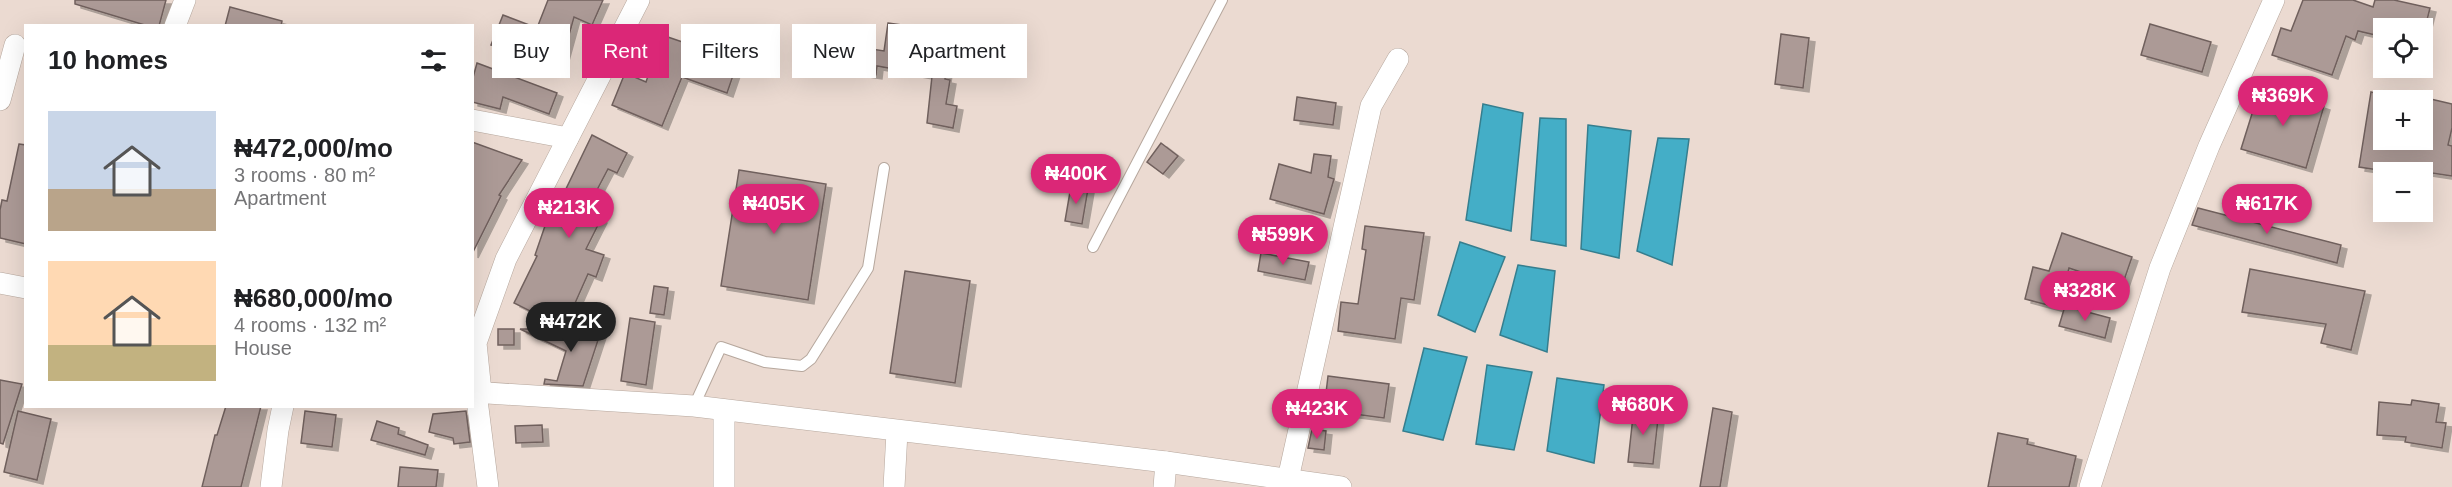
<!DOCTYPE html>
<meta charset="utf-8">
<style>
body{margin:0;font-family:Arial,sans-serif;background:#f6f6f6;color:#202124;height:100vh;display:flex;flex-direction:column;font-size:22px;white-space:nowrap}
*{box-sizing:border-box;margin:0}
p{font-size:20px;color:#757577}
.icon{flex:none;width:33px;height:33px;fill:none;stroke:currentColor;stroke-width:2;stroke-linecap:round;stroke-linejoin:round}
.map{position:relative;flex:1;overflow:hidden}
.drawer{position:absolute;left:24px;top:24px;width:450px;height:384px;display:flex;flex-direction:column;background:#fff;border-radius:0px;box-shadow:0 6px 24px #0002}
.drawer>*{flex:none}
.hud{position:absolute;left:492px;top:24px;width:570px;height:54px;display:flex;gap:12px}
.buttons{position:absolute;left:2373px;top:18px;display:grid;gap:12px}
.buttons a{display:grid;place-items:center;width:60px;height:60px;border-radius:0px;background:#fff;box-shadow:0 6px 24px #0002;font-size:30px}
.price{position:absolute;translate:-50% -51px;padding:0 14px;border-radius:21px;background:#db2777;color:#fff;font-size:20px;line-height:39px;filter:drop-shadow(0 2px 3px #0008)}
.price::after{content:'';position:absolute;left:50%;top:36px;width:18px;height:14px;margin-left:-9px;background:inherit;clip-path:polygon(0 0,100% 0,50% 100%)}
.price.on{background:#222;color:#fff}
ul{padding:0;list-style:none}
li{display:flex;align-items:center;gap:18px;height:150px;padding:0 24px}
li span{display:grid;place-items:center;flex:none;width:168px;height:120px;border-radius:0px;color:#555}
li>.icon{margin-inline-start:auto}
span .icon{width:72px;height:72px;fill:#fffc;stroke-width:1}
li b{font-size:26px}
h2{display:flex;justify-content:space-between;align-items:center;height:72px;padding:0 24px;font-size:26px}
.tag{padding:0 21px;border-radius:0px;background:#fff;box-shadow:0 6px 24px #0002;font-size:21px;line-height:54px}
.tag.on{background:#db2777;color:#fff}
.map>svg:first-child{display:block}
.water{fill:#44aec7;stroke:#357e8e;stroke-width:1.5}
.building{fill:#ac9a96;stroke:#70605d;stroke-width:1.5;filter:url(#shadow)}
.lines{fill:none;stroke-linecap:round;stroke-linejoin:round}
.lane-casing{stroke:#b6a79d;stroke-width:12}
.street-casing{stroke:#b6a79d;stroke-width:22}
.lane{stroke:#fff;stroke-width:10}
.street{stroke:#fff;stroke-width:21}
</style>
<div class="map">
<svg width="2452" height="487" viewBox="0 0 2452 487">
<defs>
<filter id="shadow"><feDropShadow dx="6" dy="4" stdDeviation="0" flood-color="#0004"/></filter>
</defs>
<rect width="100%" height="100%" fill="#ebdad1"/>
<!-- water -->
<g class="water">
<path d="M1483,104L1523,113L1511,231L1466,220Z"/>
<path d="M1540,118L1566,119V246L1531,240Z"/>
<path d="M1588,125L1631,131L1619,258L1581,249Z"/>
<path d="M1658,138L1689,139L1672,265L1637,251Z"/>
<path d="M1460,242L1505,257L1475,332L1438,315Z"/>
<path d="M1518,265L1555,271L1547,352L1500,335Z"/>
<path d="M1424,348L1467,357L1443,440L1403,431Z"/>
<path d="M1487,365L1532,372L1514,450L1476,444Z"/>
<path d="M1557,378L1604,385L1594,463L1547,451Z"/>
</g>
<!-- building -->
<g class="building">
<path d="M75,0H166L159,26H148L75,4Z"/>
<path d="M548,0H603L592,25L574,17L561,64L491,45L503,15L537,28Z"/>
<path d="M2303,0H2353L2373,7L2375,0H2394L2430,8L2425,28H2384V37L2358,31L2355,40L2346,36L2332,75L2272,55L2281,28L2291,31Z"/>
<path d="M230,7L282,21L281,26H225Z"/>
<path d="M888,23L951,32L945,79L950,80L946,104L957,106L953,128L927,123L932,76L877,66L876,75L815,66L819,41L884,51Z"/>
<path d="M2150,24L2211,42L2202,72L2141,55Z"/>
<path d="M1781,34L1809,38L1803,88L1775,84Z"/>
<path d="M662,35L738,61L727,93L682,77L662,126L612,105L625,73L646,82Z"/>
<path d="M477,63L557,93L549,114L503,97L500,109L472,102V81Z"/>
<path d="M2261,85L2324,106L2306,168L2241,149Z"/>
<path d="M2371,92L2384,95V140H2422V97L2452,104V128L2448,145L2452,146V176L2386,166L2385,171L2359,167Z"/>
<path d="M1297,97L1336,103L1333,125L1294,120Z"/>
<path d="M592,135L627,153L617,173L608,169L586,211L601,219L586,249L604,255L596,277L588,274L564,328L514,303L537,256L535,255L546,223L543,221L558,195L562,197Z"/>
<path d="M472,142L522,160L499,195L501,196L472,254Z"/>
<path d="M1161,143L1178,156L1163,174L1147,162Z"/>
<path d="M19,144L26,145V244L0,238V210L2,200L7,201Z"/>
<path d="M1314,154L1331,156L1328,177L1334,179L1324,214L1270,199L1279,164L1311,173Z"/>
<path d="M739,170L826,184L808,300L721,286Z"/>
<path d="M1071,186L1088,189L1082,224L1065,221Z"/>
<path d="M2198,208L2341,245L2337,263L2192,225Z"/>
<path d="M1365,226L1424,233L1414,300L1401,298L1395,339L1338,331L1341,302L1358,304L1366,250L1362,249Z"/>
<path d="M2062,233L2132,257L2122,286L2069,268L2059,308L2025,299L2033,267L2049,271Z"/>
<path d="M1261,253L1309,262L1305,280L1258,271Z"/>
<path d="M2250,269L2365,291L2351,350L2321,343L2326,324L2242,312Z"/>
<path d="M905,271L970,281L955,383L890,373Z"/>
<path d="M654,286L668,288L664,315L650,313Z"/>
<path d="M2065,306L2110,318L2105,338L2059,326Z"/>
<path d="M630,318L655,322L646,385L621,381Z"/>
<rect x="498" y="329" width="16" height="16"/>
<path d="M520,329H585L600,334L583,386L544,384L545,379L557,381L566,351Z"/>
<path d="M1328,376L1389,384L1384,418L1324,410Z"/>
<path d="M0,380L22,384L3,444L0,443Z"/>
<path d="M2412,400L2439,404L2436,422L2446,423L2442,448L2405,442L2406,437L2377,435L2379,402L2411,405Z"/>
<path d="M226,406H261L241,487H202L215,435H217Z"/>
<path d="M1634,407L1659,410L1653,464L1628,462Z"/>
<path d="M1713,408L1732,412L1720,487H1700Z"/>
<path d="M18,411L51,419L37,480L4,472Z"/>
<path d="M305,411L336,415L332,447L301,443Z"/>
<path d="M466,411L470,442L454,444L453,438L429,432L433,414Z"/>
<path d="M377,421L399,428L398,434L428,445L425,455L371,440Z"/>
<path d="M542,425L543,442L516,443L515,426Z"/>
<path d="M1312,429L1326,431L1324,450L1308,448Z"/>
<path d="M1998,433L2028,439L2027,444L2076,456L2069,487H1988Z"/>
<path d="M400,467L438,470L436,487H398Z"/>
</g>
<g class="lines">
<!-- lane casing -->
<g class="lane-casing">
<g id="lane">
<path d="M1093,247L1222,0"/>
<path d="M694,406L721,347L765,362L802,366L811,359L868,268L884,168"/>
</g>
</g>
<!-- street casing -->
<g class="street-casing">
<g id="street">
<path d="M175,26L185,0"/>
<path d="M0,100L15,45"/>
<path d="M472,120L568,138"/>
<path d="M0,283L26,288"/>
<path d="M472,392L694,406L1166,462L1341,487"/>
<path d="M724,410V487"/>
<path d="M1288,479L1371,106L1398,59"/>
<path d="M271,487L278,430L283,406"/>
<path d="M488,487L477,400L481,392L476,343L506,259L639,0"/>
<path d="M894,487L897,432"/>
<path d="M1164,487L1166,462"/>
<path d="M2090,487L2160,268L2209,146L2274,0"/>
</g>
</g>
<!-- lane -->
<use href="#lane" class="lane"/>
<!-- street -->
<use href="#street" class="street"/>
</g>
</svg>
<div class="buttons">
<a><svg class="icon" aria-label="locate" viewBox="0 0 24 24"><circle cx="12" cy="12" r="6"/><path d="M12 2v4M12 18v4M2 12h4M18 12h4"/></svg></a>
<a>+</a>
<a>−</a>
</div>
<b class="price" style="left:2283px;top:127px">₦369K</b>
<b class="price" style="left:1076px;top:205px">₦400K</b>
<b class="price" style="left:774px;top:235px">₦405K</b>
<b class="price" style="left:2267px;top:235px">₦617K</b>
<b class="price" style="left:569px;top:239px">₦213K</b>
<b class="price" style="left:1283px;top:266px">₦599K</b>
<b class="price" style="left:2085px;top:322px">₦328K</b>
<b class="price on" style="left:571px;top:353px">₦472K</b>
<b class="price" style="left:1643px;top:436px">₦680K</b>
<b class="price" style="left:1317px;top:440px">₦423K</b>
<div class="hud">
<a class="tag">Buy</a>
<a class="tag on">Rent</a>
<a class="tag">Filters</a>
<a class="tag">New</a>
<a class="tag">Apartment</a>
</div>
<section class="drawer">
<h2>10 homes<svg class="icon" aria-label="filters" viewBox="0 0 24 24"><path d="M4 7h16M4 17h16"/><circle cx="9" cy="7" r="2"/><circle cx="15" cy="17" r="2"/></svg></h2>
<ul>
<li><span style="background:linear-gradient(#c9d6e8 65%,#b9a48a 0)"><svg class="icon" aria-label="home" viewBox="0 0 24 24"><path d="M3 11l9-7 9 7M6 9v11h12V9"/></svg></span><div><b>₦472,000/mo</b><p>3 rooms · 80 m²</p><p>Apartment</p></div></li>
<li><span style="background:linear-gradient(#ffd9b3 70%,#c2b280 0)"><svg class="icon" aria-label="home" viewBox="0 0 24 24"><path d="M3 11l9-7 9 7M6 9v11h12V9"/></svg></span><div><b>₦680,000/mo</b><p>4 rooms · 132 m²</p><p>House</p></div></li>
</ul>
</section>
</div>
